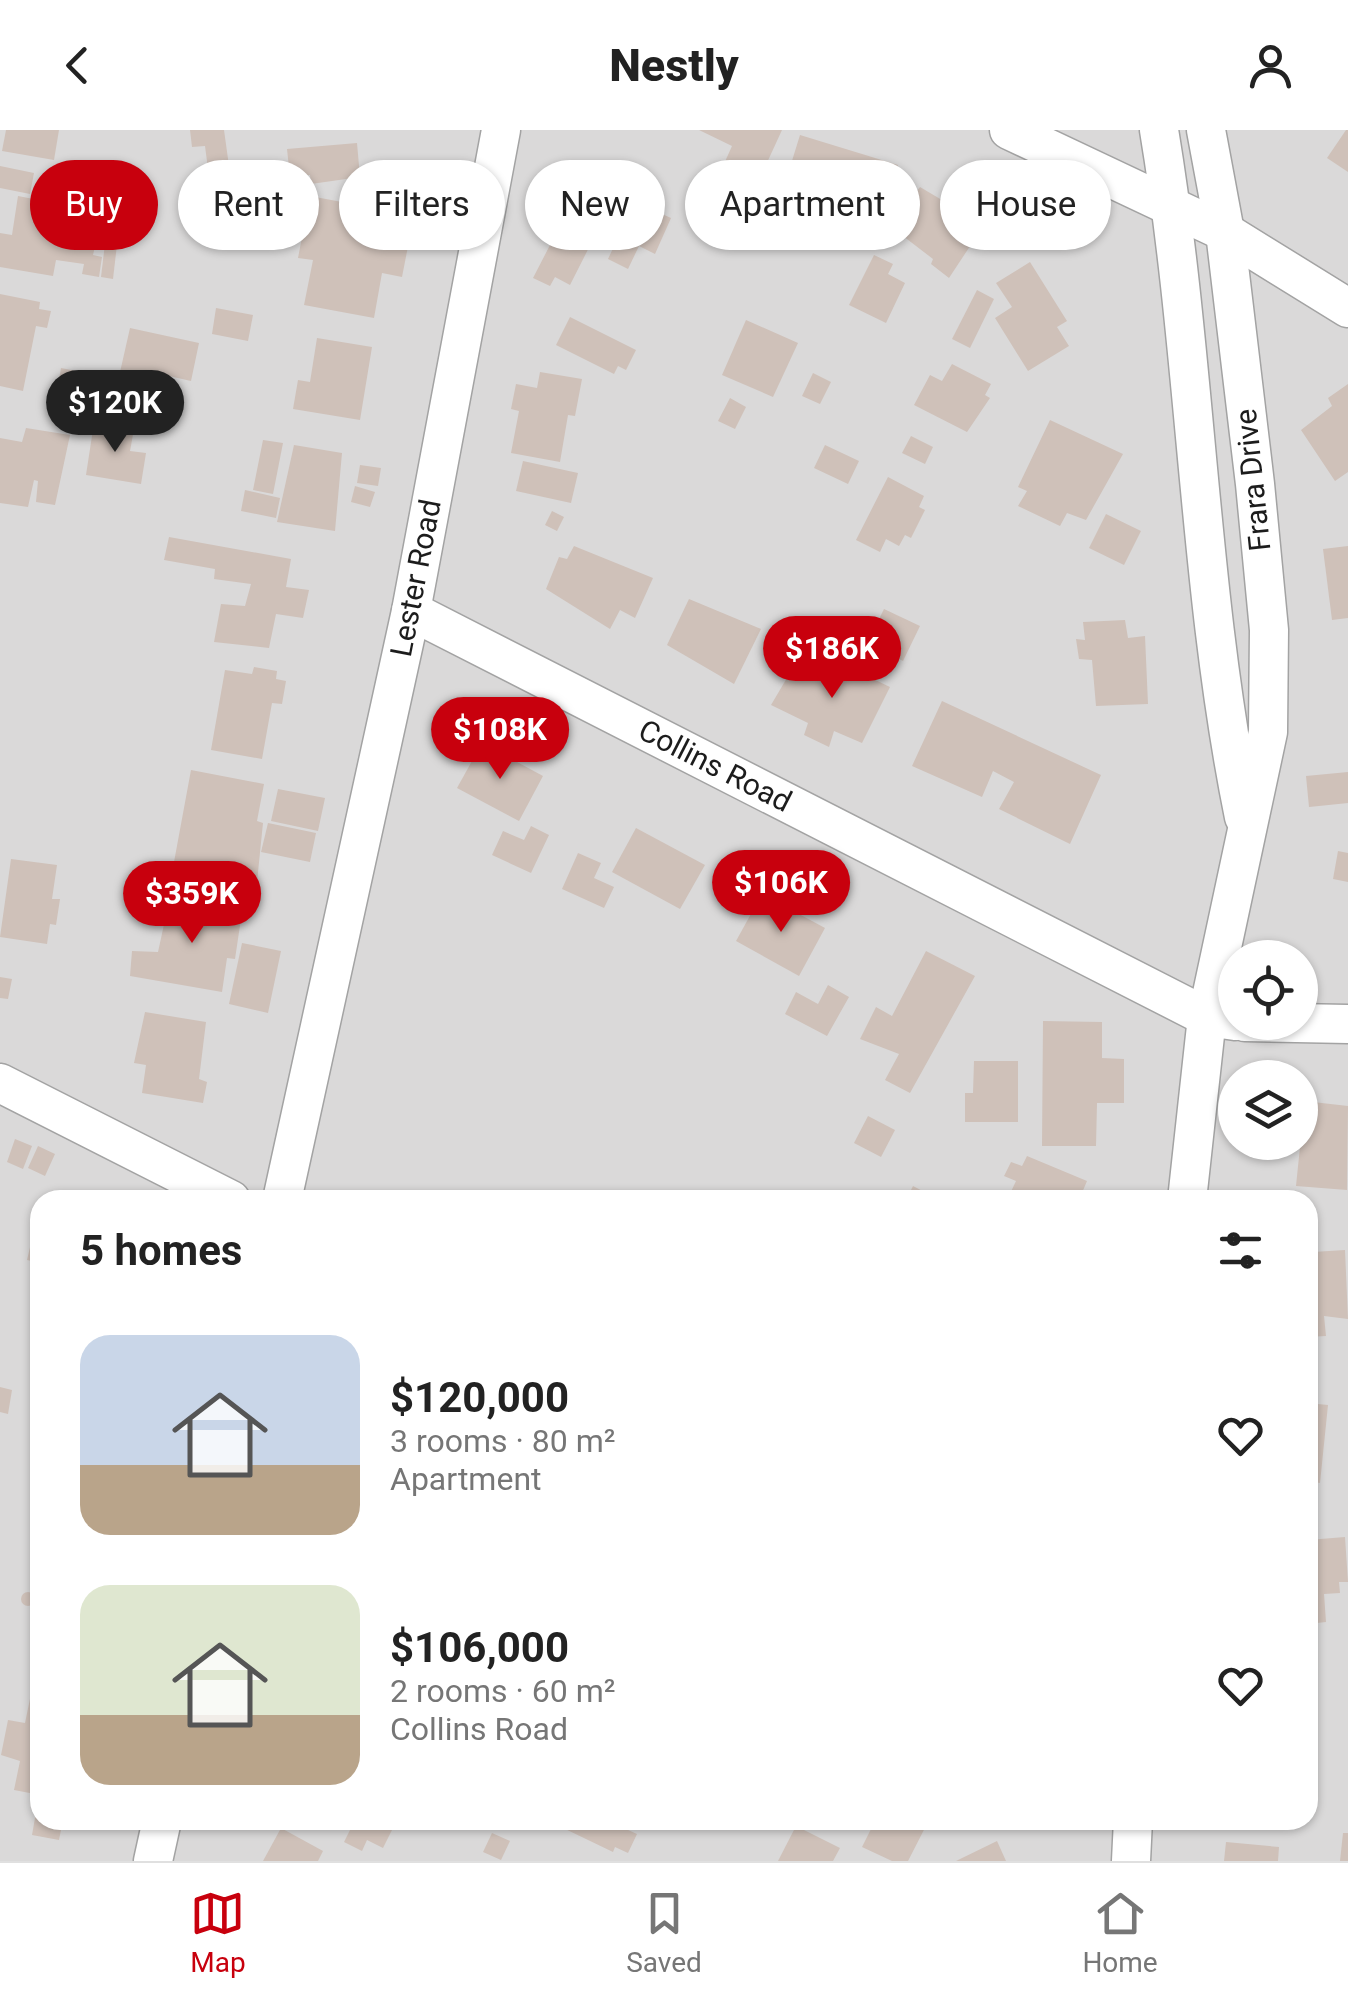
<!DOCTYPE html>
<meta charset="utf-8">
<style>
body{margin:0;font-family:Roboto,sans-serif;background:#f6f6f6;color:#222;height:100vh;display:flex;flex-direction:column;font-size:38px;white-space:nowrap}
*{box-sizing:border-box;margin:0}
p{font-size:32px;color:#767676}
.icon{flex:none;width:55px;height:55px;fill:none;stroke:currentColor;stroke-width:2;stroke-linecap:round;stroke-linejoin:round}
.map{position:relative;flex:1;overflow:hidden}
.side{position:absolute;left:30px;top:1060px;width:1288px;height:640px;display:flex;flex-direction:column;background:#fff;border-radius:30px;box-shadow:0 2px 8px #0004}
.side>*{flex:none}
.top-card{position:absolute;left:30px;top:30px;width:1290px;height:90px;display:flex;gap:20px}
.tools{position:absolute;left:1218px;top:810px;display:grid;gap:20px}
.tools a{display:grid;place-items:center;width:100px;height:100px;border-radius:50%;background:#fff;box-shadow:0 2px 8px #0004;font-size:50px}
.price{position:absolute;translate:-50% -85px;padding:0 22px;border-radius:35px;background:#c8000d;color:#fff;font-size:32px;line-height:65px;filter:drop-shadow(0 2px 5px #0008)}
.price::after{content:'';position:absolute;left:50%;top:60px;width:30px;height:22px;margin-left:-15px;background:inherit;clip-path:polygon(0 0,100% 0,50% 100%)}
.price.selected{background:#222;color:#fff}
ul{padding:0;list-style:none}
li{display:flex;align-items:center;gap:30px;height:250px;padding:0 50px}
li span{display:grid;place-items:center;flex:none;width:280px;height:200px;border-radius:30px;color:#555}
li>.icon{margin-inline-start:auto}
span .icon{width:120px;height:120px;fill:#fffc;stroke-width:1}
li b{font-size:42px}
h2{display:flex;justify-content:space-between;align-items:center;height:120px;padding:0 50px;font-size:42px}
.pill{padding:0 35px;border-radius:45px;background:#fff;box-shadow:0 2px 8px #0004;font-size:35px;line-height:90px}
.pill.selected{background:#c8000d;color:#fff}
header{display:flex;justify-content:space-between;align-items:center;height:130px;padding:0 50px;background:#fff;font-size:45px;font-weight:800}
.tab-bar{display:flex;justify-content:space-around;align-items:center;height:140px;border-top:2px solid #e0e0e0;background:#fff;font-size:28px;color:#767676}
.tab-bar a{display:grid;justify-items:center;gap:5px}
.tab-bar .selected{color:#c8000d}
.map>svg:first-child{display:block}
.residential{fill:#dad9d9;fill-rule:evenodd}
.building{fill:#cfc1b9}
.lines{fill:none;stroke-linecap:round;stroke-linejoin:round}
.street-casing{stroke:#a3a3a3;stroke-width:41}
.street{stroke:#fff;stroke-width:38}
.labels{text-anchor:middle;stroke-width:10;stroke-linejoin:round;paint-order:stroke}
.street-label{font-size:30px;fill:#1c1c1c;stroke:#fff}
</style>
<header><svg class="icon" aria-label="back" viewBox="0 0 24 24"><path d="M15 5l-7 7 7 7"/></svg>Nestly<svg class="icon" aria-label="person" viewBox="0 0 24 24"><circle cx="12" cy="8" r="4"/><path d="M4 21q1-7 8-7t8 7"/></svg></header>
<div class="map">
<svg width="1348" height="1731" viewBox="0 0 1348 1731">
<rect width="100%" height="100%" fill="#efe9e0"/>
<!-- residential -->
<path class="residential" d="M0,0H1348V1731H0ZM1235,828H1300V892H1235ZM1235,948H1300V1012H1235ZM40,1070H1308V1690H40Z"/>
<!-- building -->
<g class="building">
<path d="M6,0H59L54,30L2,21Z"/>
<path d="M190,0H224L229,36L208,39L205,16L192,17Z"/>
<path d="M699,0H782L754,61L719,45L732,16Z"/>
<path d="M1346,0H1348V42L1327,28Z"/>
<path d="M800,5L898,35L877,101L824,85L827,77L782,63Z"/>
<path d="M357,13L360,47L311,54L310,45L290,47L287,19Z"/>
<path d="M393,30L395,54L375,55L373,33Z"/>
<path d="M0,36L34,43L30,64L0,58Z"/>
<path d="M186,51L235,61L230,84L182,74Z"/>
<path d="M580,57L611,74L570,155L555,147L550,156L533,148Z"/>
<path d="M920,57L984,95L949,148L931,134L933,129L890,96Z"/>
<path d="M256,61L292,68L285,103L249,96Z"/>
<path d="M18,66L65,75L62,96L75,99L72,112L95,116L93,125L102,127L99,147L82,144L84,134L56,130L53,146L0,137V103L12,105Z"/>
<path d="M310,66L379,79L376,95L411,101L402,147L382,143L374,188L304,175L313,130L298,128Z"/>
<path d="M635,72L671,88L655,124L639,116L628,139L608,129Z"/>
<path d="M106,105L118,106L113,149L101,147Z"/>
<path d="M874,125L893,134L888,144L905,153L886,193L849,175Z"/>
<path d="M1030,132L1067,191L1057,197L1069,216L1028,241L995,188L1012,177L996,153Z"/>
<path d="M977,160L994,169L970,218L952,209Z"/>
<path d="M0,164L40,172L39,179L51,181L47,198L36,196L23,261L0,256Z"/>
<path d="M216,178L253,185L248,211L212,204Z"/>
<path d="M570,187L636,220L626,240L618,236L614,244L556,215Z"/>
<path d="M746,190L798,213L773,267L722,245Z"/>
<path d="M130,198L199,213L191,251L169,246L166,261L118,251Z"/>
<path d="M317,208L372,217L360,290L293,279L298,250L310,252Z"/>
<path d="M952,234L991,254L985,265L990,268L967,302L914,275L930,245L942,251Z"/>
<path d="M61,238L81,242L77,265L57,261Z"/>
<path d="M540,242L582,249L575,286L568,285L560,332L511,323L519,281L511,279L516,254L537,258Z"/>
<path d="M813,243L831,252L820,274L802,266Z"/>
<path d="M1348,254V342L1335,351L1301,300L1332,276L1328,268Z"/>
<path d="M730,268L746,277L735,299L718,291Z"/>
<path d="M1050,290L1123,324L1086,390L1067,383L1060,396L1018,376L1027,361L1018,357Z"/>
<path d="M94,293L134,299L130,321L146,323L141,354L86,345Z"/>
<path d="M26,298L70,305L55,375L36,372L38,351L34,350L28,377L0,373V308L22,312Z"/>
<path d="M911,306L933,317L925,334L902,323Z"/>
<path d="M263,310L283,313L273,364L253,360Z"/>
<path d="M294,315L342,323L335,401L277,392Z"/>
<path d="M825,315L859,331L848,354L814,338Z"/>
<path d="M523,331L578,343L571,373L516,361Z"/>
<path d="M360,335L381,338L378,356L357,353Z"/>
<path d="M888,347L924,366L919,377L925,380L911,408L905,405L899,416L886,409L880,422L856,410Z"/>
<path d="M355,356L375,362L370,377L351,372Z"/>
<path d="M245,360L280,368L276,388L241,381Z"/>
<path d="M552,381L564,387L557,401L545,395Z"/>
<path d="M1106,384L1141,401L1124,435L1089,418Z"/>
<path d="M169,407L291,429L286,457L309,460L303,488L276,484L269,518L214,512L221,474L245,476L251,454L214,449L215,439L164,430Z"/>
<path d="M574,416L653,448L635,488L620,480L610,499L546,459L559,427L567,429Z"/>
<path d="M1348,416V488L1332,490L1323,419Z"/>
<path d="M689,469L761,499L734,554L667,515Z"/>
<path d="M884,479L920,496L903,531L867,513Z"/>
<path d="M1125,490L1128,508L1145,506L1148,574L1096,576L1092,530L1079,529L1076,509L1085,510L1083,492Z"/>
<path d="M831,529L890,557L862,613L834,601L829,617L804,605L808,593L771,575L797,531L822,544Z"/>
<path d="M254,537L277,541L276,549L286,551L282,574L272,573L262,629L211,620L225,540L252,544Z"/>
<path d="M942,571L1101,645L1070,714L999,679L1014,652L993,641L982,667L912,636Z"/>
<path d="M482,613L543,646L519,691L457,658Z"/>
<path d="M191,640L264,654L257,691L263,693L257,752L241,749L242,744L174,732Z"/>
<path d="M1348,642V673L1309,677L1306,646Z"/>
<path d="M278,659L325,668L318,701L271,691Z"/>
<path d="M268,693L316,703L310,732L261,722Z"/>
<path d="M531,696L549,705L531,743L492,725L503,701L524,710Z"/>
<path d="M636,698L705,735L680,779L612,742Z"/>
<path d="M1338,721L1348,723V752L1333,749Z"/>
<path d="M578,723L601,733L594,748L614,757L604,778L562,759Z"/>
<path d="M11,729L57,735L52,769H60L56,795L50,794L47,814L0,807Z"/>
<path d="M762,764L825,798L799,846L736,811Z"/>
<path d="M170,767L209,775L210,769L231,772L230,779L242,782L235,829L227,828L222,862L130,846L132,821L158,822Z"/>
<path d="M242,813L281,821L268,883L229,874Z"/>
<path d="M926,821L975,846L910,963L885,950L899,924L860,909L876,877L892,886Z"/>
<path d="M0,847L12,849L8,869L0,868Z"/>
<path d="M828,855L849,867L827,906L785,884L796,862L818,874Z"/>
<path d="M145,882L206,892L199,949L207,952L203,973L142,963L146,935L134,933Z"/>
<path d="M1043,891L1102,892V928L1124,929V973H1097L1096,1016H1042Z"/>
<path d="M974,931H1018V992H965V963H973Z"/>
<path d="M1313,972L1348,976L1347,1060L1296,1056L1300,1017H1292L1293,1012H1300V987L1311,988Z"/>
<path d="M868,986L895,1000L881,1027L854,1013Z"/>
<path d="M15,1009L32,1016L23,1039L7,1032Z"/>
<path d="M38,1016L55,1024L45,1046L28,1038Z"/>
<path d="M1027,1026L1087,1051L1079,1070L1008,1068L1016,1051L1004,1046L1011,1032L1022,1036Z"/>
<path d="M913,1056L940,1070H906Z"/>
<path d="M40,1074V1133L27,1130Z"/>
<path d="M1312,1105L1313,1122L1345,1120L1348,1189L1324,1186L1326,1206L1308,1207V1106Z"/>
<path d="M0,1257L12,1260L8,1284L0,1282Z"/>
<path d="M1308,1273L1328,1275L1320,1353L1308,1351Z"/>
<path d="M36,1332L40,1333V1365L30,1363Z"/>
<path d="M1345,1407L1348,1452H1339L1340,1463L1324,1464L1326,1492L1308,1494V1410Z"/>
<circle cx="28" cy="1469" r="7"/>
<path d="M32,1559L40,1560V1665L14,1660L20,1631L1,1625L8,1590L25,1593Z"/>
<path d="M38,1671L40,1690H63L59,1710L32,1705Z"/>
<path d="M355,1690H397L383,1718L367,1710L362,1721L344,1712Z"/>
<path d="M564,1690H606L637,1704L628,1723L615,1717L613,1722L561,1697Z"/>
<path d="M853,1690H929L908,1731H892L862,1717L871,1699Z"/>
<path d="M796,1696L840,1718L833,1731H778Z"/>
<path d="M281,1698L323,1721L318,1731H263Z"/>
<path d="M492,1703L510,1711L501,1730L483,1722Z"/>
<path d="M1343,1703H1348V1731H1340Z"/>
<path d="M997,1711L1006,1731H956Z"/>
<path d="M1226,1712L1279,1717L1278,1731H1224Z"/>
</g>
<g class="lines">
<!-- street casing -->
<g class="street-casing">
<g id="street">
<path d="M1009,0L1225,102L1348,178"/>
<path d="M1159,0C1197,228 1198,461 1244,687"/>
<path d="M411,481L1207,887L1235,891"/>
<path d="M1245,892L1348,894"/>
<path d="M0,953L231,1070"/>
<path d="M282,1070L411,481L501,0"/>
<path d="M1187,1070L1207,887L1268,602L1269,500L1255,354L1225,102L1206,0"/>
<path d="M153,1731L162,1690"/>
<path d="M1131,1731L1133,1690"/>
</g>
</g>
<!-- street -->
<use href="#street" class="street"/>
</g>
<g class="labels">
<!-- street labels -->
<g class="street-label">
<text transform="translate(1253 350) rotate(-96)" y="10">Frara Drive</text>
<text transform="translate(416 448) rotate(-79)" y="10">Lester Road</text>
<text transform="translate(715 636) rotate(27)" y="10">Collins Road</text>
</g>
</g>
</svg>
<div class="tools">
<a><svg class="icon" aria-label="locate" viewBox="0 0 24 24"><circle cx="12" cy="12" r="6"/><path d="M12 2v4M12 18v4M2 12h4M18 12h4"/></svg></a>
<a><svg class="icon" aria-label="layers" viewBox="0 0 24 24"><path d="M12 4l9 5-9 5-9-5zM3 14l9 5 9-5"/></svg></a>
</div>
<b class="price selected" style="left:115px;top:325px">$120K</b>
<b class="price" style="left:832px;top:571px">$186K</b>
<b class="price" style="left:500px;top:652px">$108K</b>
<b class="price" style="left:781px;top:805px">$106K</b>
<b class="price" style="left:192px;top:816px">$359K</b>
<div class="top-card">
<a class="pill selected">Buy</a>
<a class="pill">Rent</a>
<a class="pill">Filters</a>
<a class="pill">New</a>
<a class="pill">Apartment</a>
<a class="pill">House</a>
</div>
<section class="side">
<h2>5 homes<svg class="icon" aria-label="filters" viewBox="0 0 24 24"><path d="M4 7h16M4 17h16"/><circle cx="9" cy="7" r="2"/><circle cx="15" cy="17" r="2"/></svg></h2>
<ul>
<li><span style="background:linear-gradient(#c9d6e8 65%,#b9a48a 0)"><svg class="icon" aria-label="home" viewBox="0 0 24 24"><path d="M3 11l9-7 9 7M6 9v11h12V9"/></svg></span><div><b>$120,000</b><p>3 rooms · 80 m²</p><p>Apartment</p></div><svg class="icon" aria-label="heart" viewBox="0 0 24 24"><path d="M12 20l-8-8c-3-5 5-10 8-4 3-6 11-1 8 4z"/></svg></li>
<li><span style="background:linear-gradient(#dfe7d0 65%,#b9a48a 0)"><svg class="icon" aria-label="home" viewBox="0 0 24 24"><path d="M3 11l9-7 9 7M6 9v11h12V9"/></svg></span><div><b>$106,000</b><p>2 rooms · 60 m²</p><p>Collins Road</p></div><svg class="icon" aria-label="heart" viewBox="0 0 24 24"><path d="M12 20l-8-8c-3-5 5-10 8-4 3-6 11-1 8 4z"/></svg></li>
</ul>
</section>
</div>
<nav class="tab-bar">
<a class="selected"><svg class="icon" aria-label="map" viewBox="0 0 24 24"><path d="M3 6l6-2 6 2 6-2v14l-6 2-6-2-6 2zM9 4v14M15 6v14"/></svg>Map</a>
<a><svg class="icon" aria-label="saved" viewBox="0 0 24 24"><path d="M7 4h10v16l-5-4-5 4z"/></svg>Saved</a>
<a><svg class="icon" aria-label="home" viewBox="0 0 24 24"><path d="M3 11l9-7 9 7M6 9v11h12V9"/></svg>Home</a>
</nav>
